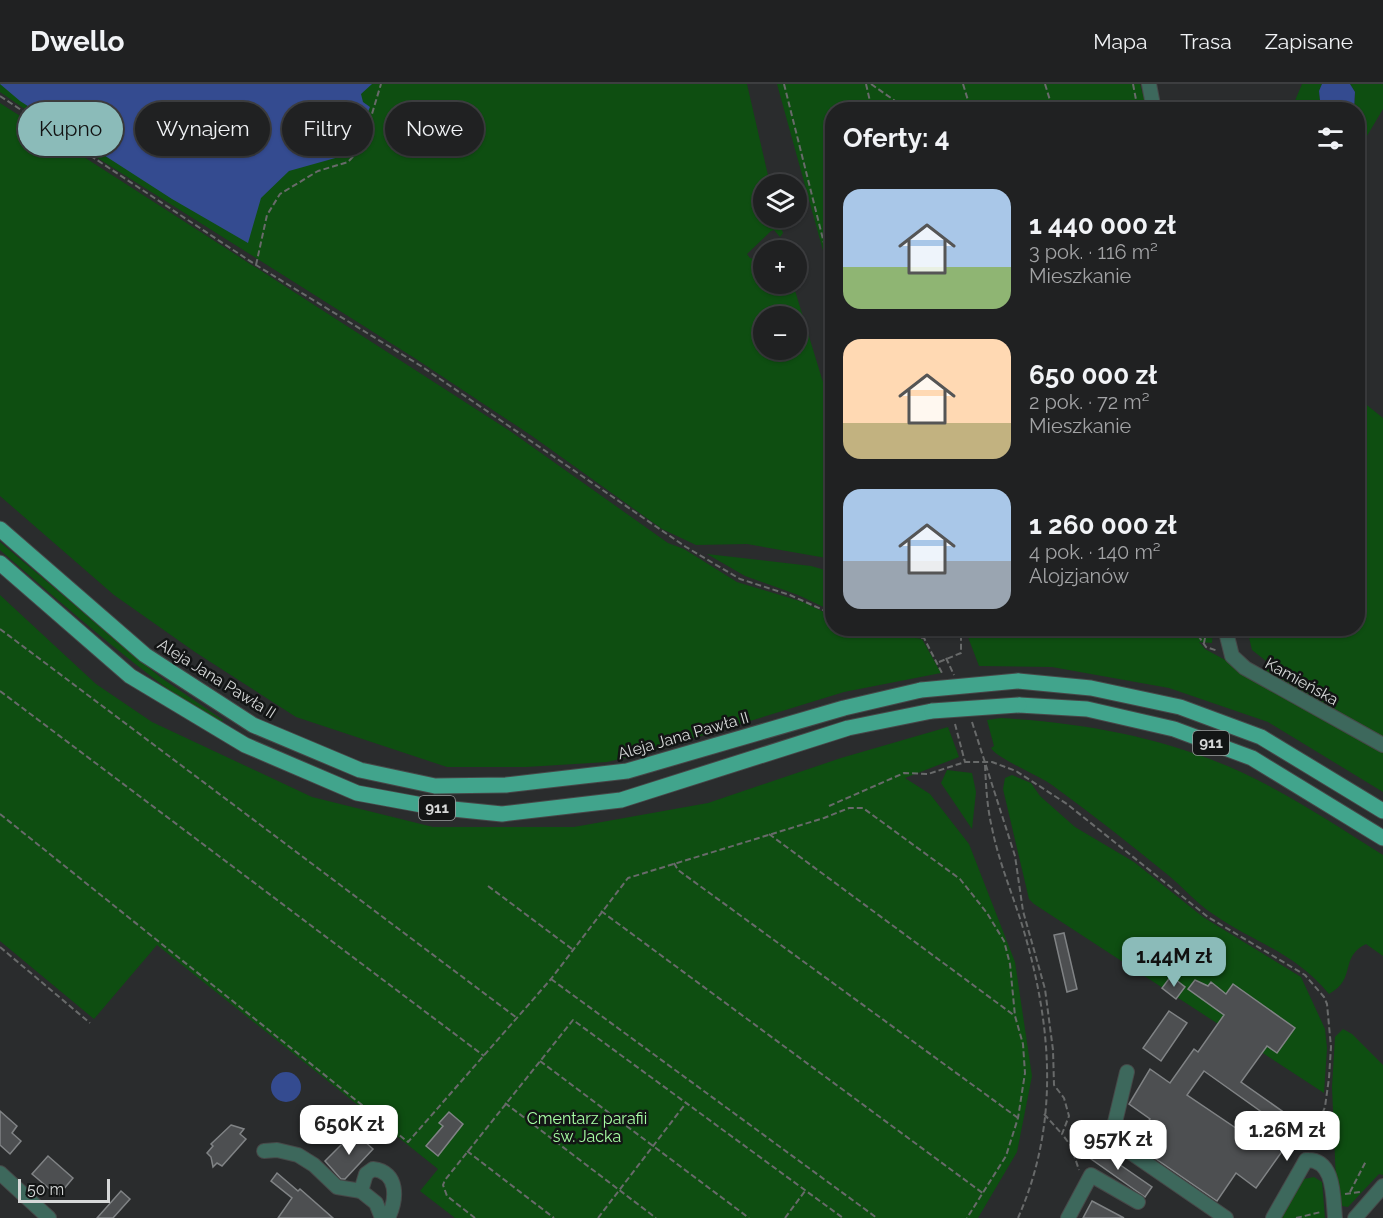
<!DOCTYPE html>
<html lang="pl">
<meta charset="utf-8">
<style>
body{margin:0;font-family:Raleway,sans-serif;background:#2d2e2f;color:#f1f3f6;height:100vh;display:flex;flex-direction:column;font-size:22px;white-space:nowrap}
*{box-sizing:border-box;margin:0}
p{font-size:20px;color:#a2a3a5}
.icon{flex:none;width:33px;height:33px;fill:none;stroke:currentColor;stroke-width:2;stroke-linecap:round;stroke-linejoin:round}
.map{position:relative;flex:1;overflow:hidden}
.side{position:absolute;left:825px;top:18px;width:540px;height:534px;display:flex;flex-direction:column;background:#202122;border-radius:24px;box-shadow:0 2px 4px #0004,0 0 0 2px #3d3e40}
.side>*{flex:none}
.guide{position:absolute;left:18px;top:18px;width:570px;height:54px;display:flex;gap:12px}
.tools{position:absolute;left:753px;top:90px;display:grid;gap:12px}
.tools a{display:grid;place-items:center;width:54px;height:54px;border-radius:50%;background:#202122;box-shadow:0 2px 4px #0004,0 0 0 2px #3d3e40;font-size:30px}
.scale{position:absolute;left:18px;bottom:15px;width:92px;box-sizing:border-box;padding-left:6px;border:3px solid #d6d8d8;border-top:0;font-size:16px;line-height:21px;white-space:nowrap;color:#d6d8d8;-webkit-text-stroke:4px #131515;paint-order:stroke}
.price{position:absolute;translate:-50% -51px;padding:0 14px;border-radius:12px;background:#fff;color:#222;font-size:20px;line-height:39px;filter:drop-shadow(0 2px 3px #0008)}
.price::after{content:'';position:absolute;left:50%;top:36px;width:18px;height:14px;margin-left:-9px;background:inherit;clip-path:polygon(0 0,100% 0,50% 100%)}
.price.on{background:#8bbbb9;color:#111}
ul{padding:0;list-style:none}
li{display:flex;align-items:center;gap:18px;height:150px;padding:0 18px}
li span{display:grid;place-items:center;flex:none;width:168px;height:120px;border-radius:18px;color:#555}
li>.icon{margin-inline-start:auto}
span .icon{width:72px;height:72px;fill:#fffc;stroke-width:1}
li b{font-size:26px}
h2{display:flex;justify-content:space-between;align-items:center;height:72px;padding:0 18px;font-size:26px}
.tag{padding:0 21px;border-radius:27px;background:#202122;box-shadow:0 2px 4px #0004,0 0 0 2px #3d3e40;font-size:21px;line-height:54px}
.tag.on{background:#8bbbb9;color:#111}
header{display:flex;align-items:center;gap:36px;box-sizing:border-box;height:84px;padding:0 30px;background:#202122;border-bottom:2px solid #3d3e40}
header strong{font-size:28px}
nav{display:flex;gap:33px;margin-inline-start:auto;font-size:21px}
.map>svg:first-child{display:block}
.green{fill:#0e4e11;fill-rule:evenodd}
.water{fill:#344b90}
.building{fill:#4d4f51;stroke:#808385;stroke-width:1.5;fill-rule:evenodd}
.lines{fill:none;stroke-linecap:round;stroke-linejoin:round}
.minor-casing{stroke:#464848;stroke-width:16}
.major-casing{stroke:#464848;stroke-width:17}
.path{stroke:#686a6a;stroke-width:2;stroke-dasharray:6 3;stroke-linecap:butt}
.minor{stroke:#3d685c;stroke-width:14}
.major{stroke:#41a48c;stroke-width:15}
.major-bridge-casing{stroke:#464848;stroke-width:17;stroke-linecap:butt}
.major-bridge{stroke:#41a48c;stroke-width:15}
.labels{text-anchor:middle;stroke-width:5;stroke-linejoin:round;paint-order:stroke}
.shield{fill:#131515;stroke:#9c9e9e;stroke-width:1.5}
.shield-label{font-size:15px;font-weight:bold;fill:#d6d8d8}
.street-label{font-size:16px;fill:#d6d8d8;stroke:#131515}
.park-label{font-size:16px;fill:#a7fea4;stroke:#131515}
</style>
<header>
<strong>Dwello</strong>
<nav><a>Mapa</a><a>Trasa</a><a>Zapisane</a></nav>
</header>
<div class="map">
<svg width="1383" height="1134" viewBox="0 0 1383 1134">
<rect width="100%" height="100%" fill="#2a2c2d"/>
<!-- green -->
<g class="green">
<path d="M0,0H747L770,100H764V134H778L783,149L780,153L774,146L771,147L747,170L750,174L763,177L764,200H793L822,295L832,320V475L747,460L696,461L662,445L532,352L416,275L80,63L0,8ZM764,232H796V266H764Z"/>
<path d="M777,0H1140L1147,25L832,26V199Z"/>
<path d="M1302,0H1322L1319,7L1321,25L1291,26Z"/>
<path d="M1350,0H1383V25L1358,67V26L1354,25L1355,8Z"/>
<path d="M0,19L510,347L668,459L684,465L737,498L803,518L832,532V544L859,545L922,555L941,589L844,608L646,669L607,678L526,683H447L296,633L195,568L114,511L0,412Z"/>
<path d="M1358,314L1383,334V658L1269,595L1264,583L1266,577L1252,566L1247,545L1238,552H1230L1229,545L1358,544Z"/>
<path d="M0,458L160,593L223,636L220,641C141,590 71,527 0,466Z"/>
<path d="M707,470L811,482L832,488V527L798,511L745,492Z"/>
<path d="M0,511L96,600L152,638L312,713L433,743H574L708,719L841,674L948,643L959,673L905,694L930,710L969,760L1015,878L1032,992L1017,1068L978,1134H455L420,1107L438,1085L157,861L94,935L0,857Z"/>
<path d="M965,545H1213L1212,559L1199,558L1205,565L1383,662V708L1268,638L1169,604L1052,583L979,582Z"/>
<path d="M1001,634C1084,639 1164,653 1241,688C1291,711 1337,742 1383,771V872L1366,860C1339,873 1357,895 1329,910C1293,867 1256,860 1213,830C1196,819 1184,804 1168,791C1130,760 1092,730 1052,701C1039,692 995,673 991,664L994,662L987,636Z"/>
<path d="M947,686L972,689L976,708L972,745L941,699Z"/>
<path d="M1012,691L1031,699L1040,712L1075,743L1134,778L1203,833L1301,893L1325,945L1327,964L1324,1009L1034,820L1029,815L1003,705L1005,694Z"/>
<path d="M1343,945L1352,950L1383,981V1091L1379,1090L1348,1123L1337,1121L1332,1003L1335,953Z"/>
<path d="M1314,1093L1322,1098L1325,1134H1281L1304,1095Z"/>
</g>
<!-- water -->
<g class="water">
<path d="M0,0H372L361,10L363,18L370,23L358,52L340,38L335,43L356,59L339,73L289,87L261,114L248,159L172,115L20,17Z"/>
<path d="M1322,0H1350L1355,8L1354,25H1321L1319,7Z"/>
<circle cx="286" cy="1003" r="15"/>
</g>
<!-- building -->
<g class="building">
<path d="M1064,849L1077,905L1067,908L1054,851Z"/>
<path d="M1171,892L1185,903L1176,915L1162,904Z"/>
<path d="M1195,896L1208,902L1211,898L1226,910L1233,900L1295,944L1277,969L1267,962L1241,998L1306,1044L1288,1069L1283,1066L1256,1104L1236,1089L1217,1117L1133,1059L1150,1035L1129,1020L1150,985L1170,999L1194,965L1198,968L1224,931L1188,905ZM1204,987L1280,1041L1264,1063L1187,1011Z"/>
<path d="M1169,927L1187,939L1161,977L1143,964Z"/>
<path d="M0,1027L17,1042L12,1049L21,1057L10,1070L0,1061Z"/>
<path d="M449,1028L463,1040L438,1072L426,1062L443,1042L439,1039Z"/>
<path d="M231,1041L244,1045L240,1050L246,1055L222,1082L217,1079L213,1083L211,1073L207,1069L213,1062L211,1060Z"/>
<path d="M354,1048L373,1065L345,1095H341L325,1077Z"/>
<path d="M1090,1060L1152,1103L1145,1113L1084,1070Z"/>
<path d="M48,1072L73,1094L58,1112L32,1090Z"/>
<path d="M277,1089L298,1107L300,1105L333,1134H278L292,1114L271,1097Z"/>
<path d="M121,1107L130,1115L113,1134H97Z"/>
<path d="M1092,1117L1124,1134H1083Z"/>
</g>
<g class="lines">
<!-- minor casing -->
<g class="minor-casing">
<g id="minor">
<path d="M1149,0L1154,26"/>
<path d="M1225,544L1232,572L1245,584L1383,661"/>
<path d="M1127,988L1111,1055L1226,1134"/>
<path d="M264,1067L277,1066L298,1071L314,1081L337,1103L361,1107"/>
<path d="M0,1089L49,1134"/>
<path d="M382,1134L376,1119L361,1107L366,1090L373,1085C399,1088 397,1115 388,1134"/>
<path d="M1068,1134L1091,1091L1138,1118"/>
<path d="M1273,1134L1306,1076C1335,1074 1333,1114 1335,1134"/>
<path d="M1355,1134L1383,1102"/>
</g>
</g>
<!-- major casing -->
<g class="major-casing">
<g id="major">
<path d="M0,445L145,571L253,641L360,686L435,702L506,701L627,687L844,624L921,606"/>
<path d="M0,479L130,592L245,661L357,709L433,723L502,730L621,716L848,644L932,627"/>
<path d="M1018,597L1091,604L1180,623L1261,653L1383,727"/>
<path d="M1019,621L1087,625L1174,645L1252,674L1383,754"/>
</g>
</g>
<!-- path -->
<g class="path">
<path d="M784,0L832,191"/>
<path d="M866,0L872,26"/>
<path d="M871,0L908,26"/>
<path d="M963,0L971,26"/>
<path d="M1045,0L1053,26"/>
<path d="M1133,0L1138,26"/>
<path d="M0,12L256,181L421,282L686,463L740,495L790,511L832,530"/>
<path d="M256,181L267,131L280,110L318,87L348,78L362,63L381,0"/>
<path d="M868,544L924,554L943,591"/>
<path d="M1193,544L1206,563L1218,567"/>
<path d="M0,545L517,934"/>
<path d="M1204,559L1207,544"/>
<path d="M946,574L954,591"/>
<path d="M939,578L961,569V544"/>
<path d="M0,607L484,972"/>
<path d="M972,638L1015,772L1023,827L1045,905L1053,966L1054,1001L1064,1014L1069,1032L1062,1050L1071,1062L1079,1086"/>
<path d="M955,640L965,678"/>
<path d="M985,681C986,702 987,723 992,744C999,779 1013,811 1023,844C1052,942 1060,1039 1018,1134"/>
<path d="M829,722L904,689L928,690L965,678H992L1016,687L1067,720L1208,833L1305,891L1324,913L1327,920L1331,963L1329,994L1325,1023L1308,1063"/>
<path d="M0,730L408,1058L551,895L628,794L824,734L849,724H863L960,795L987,829L1004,857L1010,880L1015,932L1023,960L1025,989L1018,1034L1006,1072L967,1134"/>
<path d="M769,750L1015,932"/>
<path d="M674,779L678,786L1018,1034"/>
<path d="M488,802L572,865"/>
<path d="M601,827L984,1110"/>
<path d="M0,863L90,939"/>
<path d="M551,895L877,1134"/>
<path d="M540,977L749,1134"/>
<path d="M505,1019L656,1134"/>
<path d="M1044,1030L1062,1050"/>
<path d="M467,1067L554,1134"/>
<path d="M1350,1108L1366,1077"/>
<path d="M1345,1110L1360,1108"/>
<path d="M475,1134L447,1112L443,1101L445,1096L573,936L843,1134"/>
<path d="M598,1134L686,1019"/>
<path d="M785,1134L805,1107"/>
<path d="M1296,1134L1321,1128"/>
</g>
<!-- minor -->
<use href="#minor" class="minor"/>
<!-- major -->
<use href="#major" class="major"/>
<!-- major-bridge casing -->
<g class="major-bridge-casing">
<g id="major-bridge">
<path d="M921,606L1018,597"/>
<path d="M932,627L1019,621"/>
</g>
</g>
<!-- major-bridge -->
<use href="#major-bridge" class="major-bridge"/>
</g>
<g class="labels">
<!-- shield labels -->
<g class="shield">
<rect x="1193" y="647" width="36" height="24" rx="4.5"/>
<rect x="419" y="712" width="36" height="24" rx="4.5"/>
</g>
<g class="shield-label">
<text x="1211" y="664">911</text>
<text x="437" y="729">911</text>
</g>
<!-- street labels -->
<g class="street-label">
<text transform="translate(217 594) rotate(32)" y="6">Aleja Jana Pawła II</text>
<text transform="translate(1302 597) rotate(29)" y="6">Kamieńska</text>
<text transform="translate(683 651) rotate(-16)" y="6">Aleja Jana Pawła II</text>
</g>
<!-- park labels -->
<g class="park-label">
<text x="587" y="1040">Cmentarz parafii<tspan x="587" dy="18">św. Jacka</tspan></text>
</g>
</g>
</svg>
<div class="tools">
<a><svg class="icon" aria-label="layers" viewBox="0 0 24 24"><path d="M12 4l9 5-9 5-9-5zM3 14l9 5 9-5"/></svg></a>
<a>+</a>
<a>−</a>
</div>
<div class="scale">50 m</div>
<b class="price on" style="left:1174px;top:904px">1.44M zł</b>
<b class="price" style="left:349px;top:1072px">650K zł</b>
<b class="price" style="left:1287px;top:1078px">1.26M zł</b>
<b class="price" style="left:1118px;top:1087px">957K zł</b>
<div class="guide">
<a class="tag on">Kupno</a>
<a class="tag">Wynajem</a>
<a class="tag">Filtry</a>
<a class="tag">Nowe</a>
</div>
<section class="side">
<h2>Oferty: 4<svg class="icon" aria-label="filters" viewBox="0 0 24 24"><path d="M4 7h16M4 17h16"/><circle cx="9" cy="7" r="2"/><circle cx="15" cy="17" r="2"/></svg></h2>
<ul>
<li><span style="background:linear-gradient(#a9c7e8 65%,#8fb573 0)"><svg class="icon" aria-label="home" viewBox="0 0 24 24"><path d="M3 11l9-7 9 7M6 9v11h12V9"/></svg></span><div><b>1 440 000 zł</b><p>3 pok. · 116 m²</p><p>Mieszkanie</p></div></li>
<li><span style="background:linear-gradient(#ffd9b3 70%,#c2b280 0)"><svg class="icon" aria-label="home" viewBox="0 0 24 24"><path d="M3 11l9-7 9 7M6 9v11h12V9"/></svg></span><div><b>650 000 zł</b><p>2 pok. · 72 m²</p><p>Mieszkanie</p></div></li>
<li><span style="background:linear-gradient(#a9c7e8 60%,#9aa5b1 0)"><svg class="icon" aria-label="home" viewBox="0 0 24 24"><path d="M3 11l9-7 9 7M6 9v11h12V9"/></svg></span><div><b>1 260 000 zł</b><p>4 pok. · 140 m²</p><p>Alojzjanów</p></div></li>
</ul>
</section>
</div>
